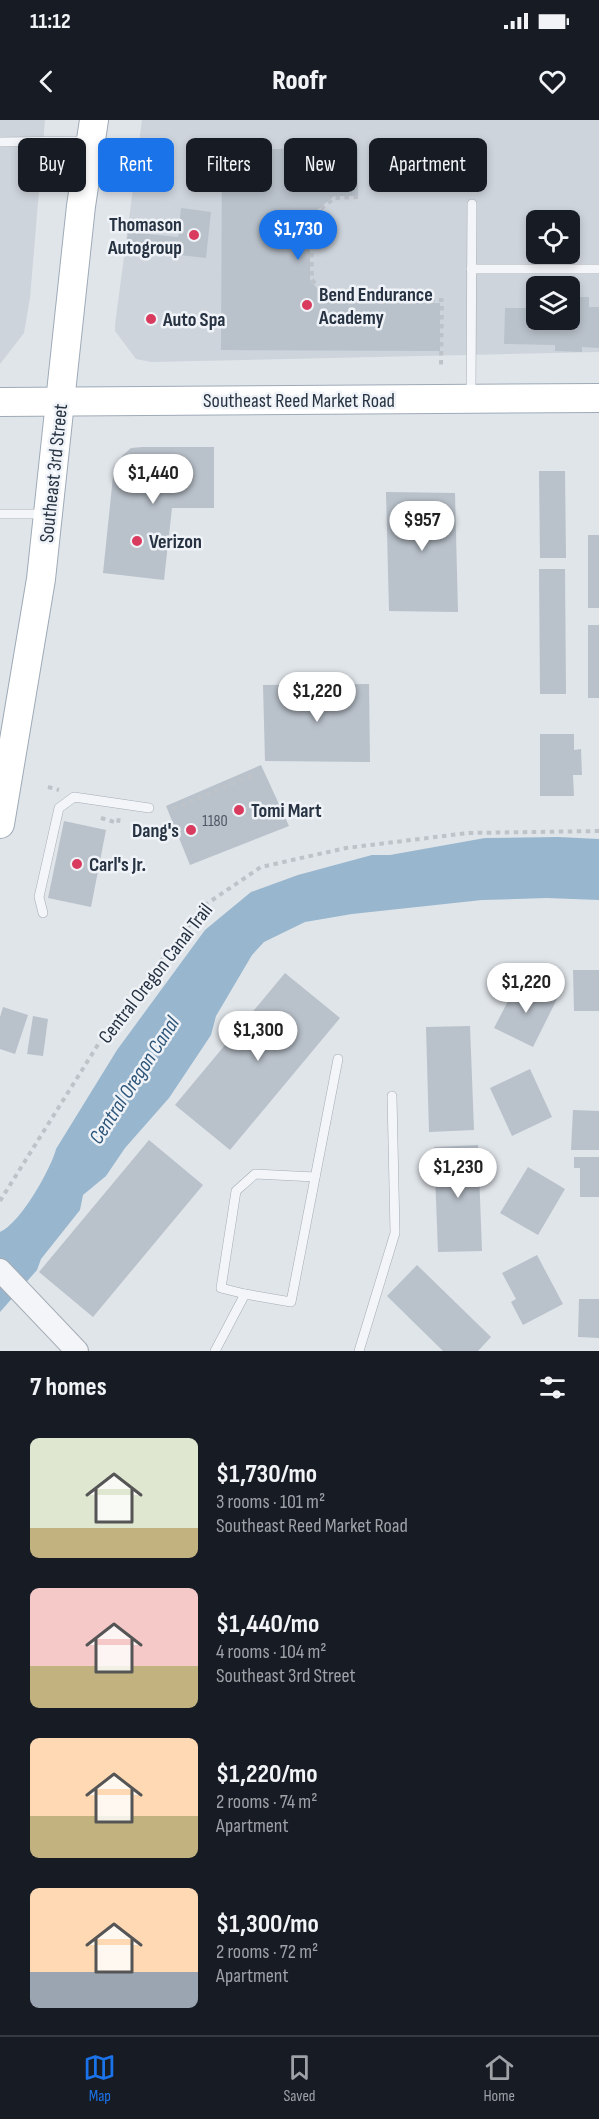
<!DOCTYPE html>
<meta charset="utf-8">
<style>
body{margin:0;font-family:"Sofia Sans Condensed",sans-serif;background:#20242c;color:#f1f3f6;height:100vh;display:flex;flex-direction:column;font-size:22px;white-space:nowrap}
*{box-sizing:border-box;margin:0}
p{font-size:20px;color:#9ea1a6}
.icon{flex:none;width:33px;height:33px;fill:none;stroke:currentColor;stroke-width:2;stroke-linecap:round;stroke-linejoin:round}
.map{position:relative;height:1231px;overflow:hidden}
.sheet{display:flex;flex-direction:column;background:#171b24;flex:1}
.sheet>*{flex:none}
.banner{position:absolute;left:18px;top:18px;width:564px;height:54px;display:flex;gap:12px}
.tools{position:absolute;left:526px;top:90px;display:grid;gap:12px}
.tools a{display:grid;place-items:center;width:54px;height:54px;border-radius:9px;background:#171b24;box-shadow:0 3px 9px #0003;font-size:30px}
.price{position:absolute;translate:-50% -51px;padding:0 14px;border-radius:21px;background:#fff;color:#222;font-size:20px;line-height:39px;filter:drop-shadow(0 2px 3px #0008)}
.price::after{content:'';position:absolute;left:50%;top:36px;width:18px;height:14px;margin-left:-9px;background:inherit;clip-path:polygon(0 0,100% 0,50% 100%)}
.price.selected{background:#1a73e8;color:#fff}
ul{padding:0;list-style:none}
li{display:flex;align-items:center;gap:18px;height:150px;padding:0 30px}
li span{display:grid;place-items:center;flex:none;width:168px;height:120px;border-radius:9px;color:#555}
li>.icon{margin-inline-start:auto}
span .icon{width:72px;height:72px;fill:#fffc;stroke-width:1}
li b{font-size:26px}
h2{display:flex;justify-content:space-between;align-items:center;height:72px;padding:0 30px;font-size:26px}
.chip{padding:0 21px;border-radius:9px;background:#171b24;box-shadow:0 3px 9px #0003;font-size:21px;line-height:54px}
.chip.selected{background:#1a73e8;color:#fff}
.status{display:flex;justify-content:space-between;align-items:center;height:42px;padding:0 30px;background:#171b24;direction:ltr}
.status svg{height:16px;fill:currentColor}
header{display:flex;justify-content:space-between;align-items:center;height:78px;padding:0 30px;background:#171b24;font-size:27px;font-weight:800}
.menu{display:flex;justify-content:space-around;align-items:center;height:84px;border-top:2px solid #363941;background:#171b24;font-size:16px;color:#9ea1a6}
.menu a{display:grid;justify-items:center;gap:3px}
.menu .selected{color:#1a73e8}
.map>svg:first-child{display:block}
.built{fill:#ced4dc;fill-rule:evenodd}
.water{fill:#98b6cd}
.building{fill:#b9c1ca}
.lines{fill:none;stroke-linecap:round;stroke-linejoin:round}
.service-casing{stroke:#a5acb5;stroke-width:10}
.tertiary-casing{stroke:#a5acb5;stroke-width:24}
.primary-casing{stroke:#9eaab7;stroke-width:30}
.path{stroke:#bec3c9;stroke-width:4;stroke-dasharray:4.5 4.5;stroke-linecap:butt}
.service{stroke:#f3f5f8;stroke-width:9}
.tertiary{stroke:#f3f5f8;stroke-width:22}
.primary{stroke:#fff;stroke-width:28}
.poi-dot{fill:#d93b5f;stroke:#eff3f7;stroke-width:2}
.labels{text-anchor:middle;stroke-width:5;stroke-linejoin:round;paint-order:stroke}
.number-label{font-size:16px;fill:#4c5665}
.poi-label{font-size:20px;font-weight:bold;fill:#273343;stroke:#eff3f7;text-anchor:start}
.street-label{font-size:20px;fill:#273343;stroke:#eff3f7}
.water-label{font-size:21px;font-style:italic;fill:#2e567a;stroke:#eff3f7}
</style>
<div class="status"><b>11:12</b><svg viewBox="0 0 49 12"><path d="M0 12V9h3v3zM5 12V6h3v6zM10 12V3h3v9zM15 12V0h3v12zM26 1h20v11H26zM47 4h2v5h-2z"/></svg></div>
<header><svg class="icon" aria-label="back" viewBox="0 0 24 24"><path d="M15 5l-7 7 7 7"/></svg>Roofr<svg class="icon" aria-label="heart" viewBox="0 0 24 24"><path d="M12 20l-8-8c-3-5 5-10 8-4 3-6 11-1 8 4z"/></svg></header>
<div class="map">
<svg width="599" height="1231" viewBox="0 0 599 1231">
<rect width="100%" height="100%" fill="#e0e5ea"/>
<!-- built -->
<g class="built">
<path d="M0,0H45L30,178L24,213L0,244Z"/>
<path d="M142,0H599V232L151,242L136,239L115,211V205ZM537,100H570V134H537ZM537,166H570V200H537Z"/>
</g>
<!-- water -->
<path class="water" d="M558,717L599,719V780L547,778L482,780L352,794L305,802L264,822L252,835L216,896L211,915L169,978L125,1028L106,1056L83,1075L80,1090L41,1139L37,1150L0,1192V1112C20,1104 51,1049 56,1029L117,930L205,810L251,772L298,755L372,735H390L485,718Z"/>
<!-- building -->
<g class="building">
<path d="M222,29H358V76H334L310,96V161L332,183H440V231L221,230Z"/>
<path d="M181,88L211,92L206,138L126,129L128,112L178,117Z"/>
<path d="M570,177H589V187H599V228L582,227V232L555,231V225L504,224L505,188H537V200H570Z"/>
<path d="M214,327V388H172L164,460L103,453L114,347L122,336L131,328L142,327Z"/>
<path d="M539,351H565L566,438H540Z"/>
<path d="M386,372L455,373L458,492L389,491Z"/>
<rect x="588" y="415" width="11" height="73"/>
<path d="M539,449H565L566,574H540Z"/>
<rect x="588" y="505" width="11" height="73"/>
<path d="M369,564L370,642L265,641L263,565Z"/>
<path d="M540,614H574V630L581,629L582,655H573L574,676H540Z"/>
<path d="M261,645L289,706L190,745L166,686Z"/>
<path d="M64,701L106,710L91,787L48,778Z"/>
<path d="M573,850H599V891H574Z"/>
<path d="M285,853L340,898L230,1030L175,985Z"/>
<path d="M519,860L557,879L533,927L494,908Z"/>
<path d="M3,887L28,895L15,934L0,929V897Z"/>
<path d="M33,896L48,899L43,936L27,934Z"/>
<path d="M470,906L474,1010L429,1012L426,907Z"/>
<path d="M530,949L552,997L512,1016L490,968Z"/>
<path d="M573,990L599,991V1030H571Z"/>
<path d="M149,1020L203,1065L93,1197L39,1152Z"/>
<path d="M478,1025L482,1131L438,1132L434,1027Z"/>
<path d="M574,1037H599V1077H580V1048H574Z"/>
<path d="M528,1047L565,1069L538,1115L500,1093Z"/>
<path d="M537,1135L563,1184L523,1205L511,1182L516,1179L502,1153Z"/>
<path d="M417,1145L491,1217L478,1231H443L387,1176Z"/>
<path d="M579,1179H599V1218L578,1217Z"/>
</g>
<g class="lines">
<!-- service casing -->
<g class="service-casing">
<g id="service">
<path d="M0,22L88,21"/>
<path d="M471,149H599"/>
<path d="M471,277L472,84"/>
<path d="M0,394H46"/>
<path d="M43,793L39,777L59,688L74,677L149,688"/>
<path d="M245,1174L221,1168L236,1071L255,1054L315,1057"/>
<path d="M215,1231L245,1174L291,1182L338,939"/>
<path d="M359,1231L395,1113L392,976"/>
</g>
</g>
<!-- tertiary casing -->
<g class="tertiary-casing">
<path id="tertiary" d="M0,1150L77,1231"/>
</g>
<!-- primary casing -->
<g class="primary-casing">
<g id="primary">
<path d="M0,282L599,278"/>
<path d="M0,704L41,459L81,86L94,0"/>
</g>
</g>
<!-- path -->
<g class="path">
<path d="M358,77L335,78L311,96L312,160L333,180H442L441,246"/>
<path d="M48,667L59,670"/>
<path d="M173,689L256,654"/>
<path d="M101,698L118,703L119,697"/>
<path d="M0,1081L109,907L205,785L261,747L346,728L468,713L599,711"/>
</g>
<!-- service -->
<use href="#service" class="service"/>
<!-- tertiary -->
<use href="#tertiary" class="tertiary"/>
<!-- primary -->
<use href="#primary" class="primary"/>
</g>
<!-- markers -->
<g class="poi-dot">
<circle cx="194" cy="115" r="6"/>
<circle cx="307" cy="185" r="6"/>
<circle cx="151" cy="199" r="6"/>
<circle cx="137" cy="421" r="6"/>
<circle cx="239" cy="690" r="6"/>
<circle cx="191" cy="710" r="6"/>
<circle cx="77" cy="744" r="6"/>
</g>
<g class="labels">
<!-- number labels -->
<g class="number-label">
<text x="215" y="706">1180</text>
</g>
<!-- poi labels -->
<g class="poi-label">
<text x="182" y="111" text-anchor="end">Thomason<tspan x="182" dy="23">Autogroup</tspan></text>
<text x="319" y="181">Bend Endurance<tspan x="319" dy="23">Academy</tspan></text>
<text x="163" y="206">Auto Spa</text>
<text x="149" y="428">Verizon</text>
<text x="251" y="697">Tomi Mart</text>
<text x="179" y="717" text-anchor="end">Dang's</text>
<text x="89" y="751">Carl's Jr.</text>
</g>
<!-- street labels -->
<g class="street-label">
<text x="299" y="287">Southeast Reed Market Road</text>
<text transform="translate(53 353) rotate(-84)" y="7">Southeast 3rd Street</text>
<text transform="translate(155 853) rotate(-52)" y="7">Central Oregon Canal Trail</text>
</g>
<!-- water labels -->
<g class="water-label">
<text transform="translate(134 960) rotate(-57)" y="7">Central Oregon Canal</text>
</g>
</g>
</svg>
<div class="tools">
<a><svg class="icon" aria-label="locate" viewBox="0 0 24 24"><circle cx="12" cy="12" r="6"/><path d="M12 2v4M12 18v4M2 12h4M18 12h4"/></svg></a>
<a><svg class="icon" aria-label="layers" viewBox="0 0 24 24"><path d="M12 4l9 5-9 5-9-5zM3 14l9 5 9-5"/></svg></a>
</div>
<b class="price selected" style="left:298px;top:141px">$1,730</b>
<b class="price" style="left:153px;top:385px">$1,440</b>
<b class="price" style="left:422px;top:432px">$957</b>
<b class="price" style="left:317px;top:603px">$1,220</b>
<b class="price" style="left:526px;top:894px">$1,220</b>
<b class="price" style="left:258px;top:942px">$1,300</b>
<b class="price" style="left:458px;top:1079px">$1,230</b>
<div class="banner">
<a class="chip">Buy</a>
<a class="chip selected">Rent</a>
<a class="chip">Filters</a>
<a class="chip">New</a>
<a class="chip">Apartment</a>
</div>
</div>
<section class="sheet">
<h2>7 homes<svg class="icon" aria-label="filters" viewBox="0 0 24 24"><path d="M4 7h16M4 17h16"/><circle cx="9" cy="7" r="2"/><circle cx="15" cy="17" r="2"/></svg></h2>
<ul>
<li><span style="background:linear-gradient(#dfe7d0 75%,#c2b280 0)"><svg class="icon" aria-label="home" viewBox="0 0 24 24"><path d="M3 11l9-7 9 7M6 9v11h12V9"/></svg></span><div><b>$1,730/mo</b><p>3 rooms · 101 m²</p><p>Southeast Reed Market Road</p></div></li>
<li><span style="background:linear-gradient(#f6c9c9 65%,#c2b280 0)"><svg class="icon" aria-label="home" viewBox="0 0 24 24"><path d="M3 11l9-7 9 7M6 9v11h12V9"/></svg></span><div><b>$1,440/mo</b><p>4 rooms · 104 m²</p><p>Southeast 3rd Street</p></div></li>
<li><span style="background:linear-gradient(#ffd9b3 65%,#c2b280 0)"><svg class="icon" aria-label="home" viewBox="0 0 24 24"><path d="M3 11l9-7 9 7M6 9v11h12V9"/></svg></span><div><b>$1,220/mo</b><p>2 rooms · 74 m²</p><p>Apartment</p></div></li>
<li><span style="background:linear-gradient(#ffd9b3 70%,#9aa5b1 0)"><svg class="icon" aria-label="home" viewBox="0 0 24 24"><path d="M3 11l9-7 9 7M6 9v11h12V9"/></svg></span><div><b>$1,300/mo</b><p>2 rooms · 72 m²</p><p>Apartment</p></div></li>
</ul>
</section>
<nav class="menu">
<a class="selected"><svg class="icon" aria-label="map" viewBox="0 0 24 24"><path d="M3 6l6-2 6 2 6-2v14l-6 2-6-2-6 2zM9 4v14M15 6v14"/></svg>Map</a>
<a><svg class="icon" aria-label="saved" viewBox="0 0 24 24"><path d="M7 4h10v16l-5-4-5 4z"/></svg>Saved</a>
<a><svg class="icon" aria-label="home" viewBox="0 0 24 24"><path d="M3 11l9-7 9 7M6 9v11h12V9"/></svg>Home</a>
</nav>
